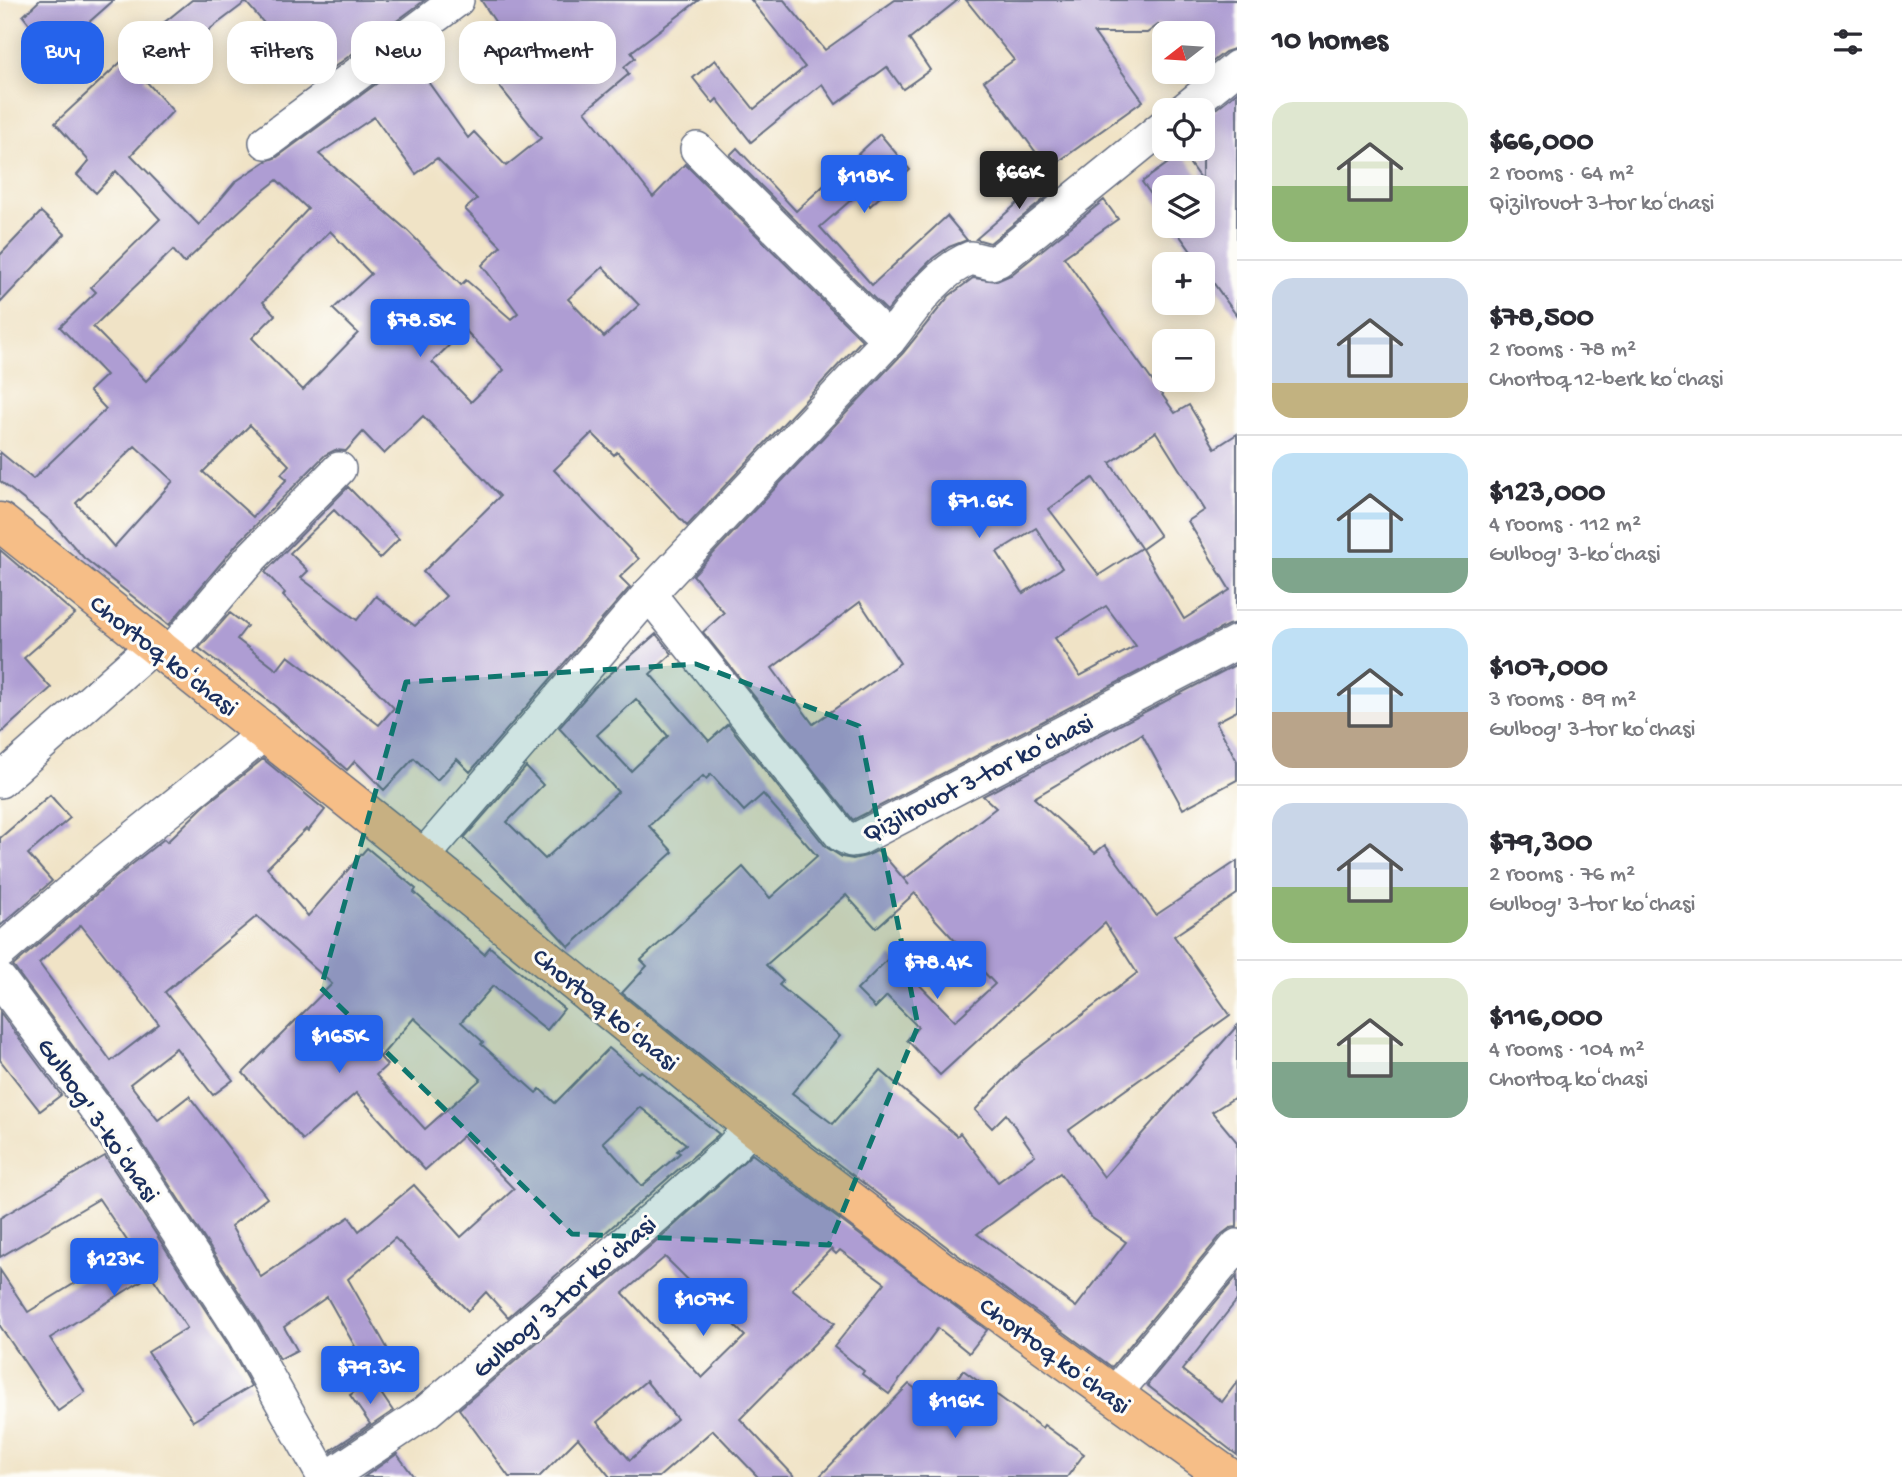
<!DOCTYPE html>
<meta charset="utf-8">
<style>
body{margin:0;font-family:"Gochi Hand",sans-serif;background:#f2f2f3;color:#2b2b33;height:100vh;display:flex;flex-direction:column;font-size:26px;white-space:nowrap}
*{box-sizing:border-box;margin:0}
p{font-size:23px;color:#7c7c81}
.icon{flex:none;width:38px;height:38px;fill:none;stroke:currentColor;stroke-width:2;stroke-linecap:round;stroke-linejoin:round}
.map{position:relative;flex:1;overflow:hidden}
.side{display:flex;flex-direction:column;background:#fff;width:665px}
.side>*{flex:none}
.hud{position:absolute;left:21px;top:21px;width:665px;height:63px;display:flex;gap:14px}
.needle{width:46px;rotate:253deg}
.controls{position:absolute;left:1152px;top:21px;display:grid;gap:14px}
.controls a{display:grid;place-items:center;width:63px;height:63px;border-radius:14px;background:#fff;box-shadow:0 4px 18px #0003;font-size:35px}
.price{position:absolute;translate:-50% -60px;padding:0 16px;border-radius:7px;background:#2563eb;color:#fff;font-size:23px;line-height:46px;filter:drop-shadow(0 2px 4px #0008)}
.price::after{content:'';position:absolute;left:50%;top:42px;width:21px;height:16px;margin-left:-10px;background:inherit;clip-path:polygon(0 0,100% 0,50% 100%)}
.price.on{background:#222;color:#fff}
ul{padding:0;list-style:none}
li{display:flex;align-items:center;gap:21px;height:175px;padding:0 35px}
li+li{border-top:2px solid #e1e1e2}
li span{display:grid;place-items:center;flex:none;width:196px;height:140px;border-radius:21px;color:#555}
li>.icon{margin-inline-start:auto}
span .icon{width:84px;height:84px;fill:#fffc;stroke-width:1}
li b{font-size:30px}
h2{display:flex;justify-content:space-between;align-items:center;height:84px;padding:0 35px;font-size:30px}
.chip{padding:0 24px;border-radius:21px;background:#fff;box-shadow:0 4px 18px #0003;font-size:24px;line-height:63px}
.chip.on{background:#2563eb;color:#fff}
main{display:flex;flex:1;min-height:0}
.map>svg:first-child{display:block}
.building{fill:#ae9dd3;fill-rule:evenodd}
.lines{fill:none;stroke-linecap:round;stroke-linejoin:round}
.minor-casing{stroke:#666e82;stroke-width:36}
.major-casing{stroke:#666e82;stroke-width:41}
.minor{stroke:#fff;stroke-width:33}
.major{stroke:#f6be87;stroke-width:38}
.marked{fill:#0f766e;fill-opacity:0.2;stroke:#0f766e;stroke-width:5;stroke-dasharray:14 9;stroke-linejoin:round}
.labels{text-anchor:middle;stroke-width:6;stroke-linejoin:round;paint-order:stroke}
.street-label{font-size:26px;fill:#1b2f5e;stroke:#fdfcf7}
</style>
<main>
<div class="map">
<svg width="1237" height="1477" viewBox="0 0 1237 1477">
<rect width="100%" height="100%" fill="#fdfcf7"/>
<filter id="ink" filterUnits="userSpaceOnUse"><feTurbulence type="fractalNoise" baseFrequency=".0143" numOctaves="2"/><feDisplacementMap in="SourceGraphic" scale="14" xChannelSelector="R" yChannelSelector="G"/><feConvolveMatrix kernelMatrix="1 2 1 2 8 2 1 2 1" color-interpolation-filters="sRGB"/></filter>
<filter id="wash" filterUnits="userSpaceOnUse"><feTurbulence type="fractalNoise" baseFrequency=".00686" numOctaves="4" result="noise"/><feDisplacementMap in="SourceGraphic" scale="28" xChannelSelector="R" yChannelSelector="G"/><feGaussianBlur stdDeviation="1.57" result="paint"/><feColorMatrix in="noise" values="0 0 0 0 0 0 0 0 0 0 0 0 0 0 0 0 0 1.4 0 .05"/><feComposite in="paint" operator="in"/></filter>
<g filter="url(#wash)">
<rect width="100%" height="100%" fill="#f0e3c6"/>
<g id="blocks">
<!-- building -->
<g class="building">
<path d="M40,0H114L53,54L23,16Z"/>
<path d="M192,0H425L314,82L246,2L144,79L173,111L131,155L199,225L235,182L266,161L277,157L422,50L437,71L426,79L468,138L474,132L506,166L541,138L480,62L507,40L481,0H699L631,52L635,58L624,67L629,74L585,111L653,197L685,164L862,340L687,526L617,452L614,455L592,433L554,470L639,559L620,577L630,587L470,772L457,759L437,780L414,758L384,790L355,761L347,770L275,706L199,648L230,613L247,626L237,639L277,670L288,656L379,725L394,708L283,596L285,593L265,572L348,487L399,539L380,558L334,510L290,553L308,571L301,578L357,620L376,596L415,626L446,596L423,572L500,496L423,416L384,454L363,432L346,451L335,450L325,455L237,544L169,625L84,558L52,522L0,481V452L33,479L106,409L89,391L106,375L60,327L96,292L91,287L160,219L116,171L96,193L77,175L89,161L55,123L136,48L135,46ZM374,117L416,174L437,158L477,199L465,209L501,246L482,265L518,313L511,319L466,280L461,285L408,231L319,154ZM277,180L308,209L178,349L146,381L93,327L173,250L184,263L249,202ZM330,231L371,274L333,309L358,333L303,390L252,338L275,315L263,302ZM603,267L639,305L604,337L568,299ZM465,330L504,370L471,402L432,362ZM250,425L289,465L281,474L287,479L253,517L203,472ZM135,446L173,481L114,547L76,503Z"/>
<path d="M751,0H784L825,50L895,0H958L909,39L930,70L903,89L887,67L836,104L822,84L751,142L717,99L713,103L693,78L715,60L754,109L805,67Z"/>
<path d="M966,0H1237V48L1225,52L1202,70V33H1164L1158,25L1147,33H1094L1143,101L1048,169L984,81L1014,60Z"/>
<path d="M1237,92V316L1173,226H1202V187H1164V212L1142,182L1182,153L1202,181V120Z"/>
<path d="M880,134L910,170L870,206L859,193L820,227L872,285L947,216L967,240L949,247L933,258L911,280L887,311L730,155L737,148L796,211Z"/>
<path d="M1048,177L1058,188L990,243L976,239Z"/>
<path d="M1104,200L1118,219L1064,257L1175,413L1189,405L1215,448L1237,434V623L1228,625L853,820L703,632L724,613L693,575L903,353L949,296L973,278L997,281L1011,275ZM1156,432L1205,510L1188,521L1230,590L1184,619L1142,549L1160,536L1110,463ZM1093,478L1141,548L1099,575L1049,509ZM1036,528L1062,568L1023,593L997,552ZM860,602L900,663L813,724L772,668ZM1106,606L1136,646L1080,676L1055,638Z"/>
<path d="M41,212L65,234L0,303V255Z"/>
<path d="M0,550L75,614L24,658L51,688L0,734Z"/>
<path d="M656,634L672,654L650,674L709,741L728,724L826,847L842,857L853,859L866,856L879,850L909,885L904,879L996,808L983,796L1237,664V711L1216,722L1237,761V780L1183,809L1142,734L1034,798L1095,853L1105,845L1156,915L1237,861V894L1174,936L1230,1015L1069,1130L1104,1177L1237,1026V1096L1212,1112L1237,1142V1227L1230,1228L1222,1234L1112,1367L955,1253L766,1109L622,993L647,966L641,960L743,867L770,898L817,856L763,794L744,811L711,774L706,779L703,776L649,826L673,852L569,947L514,888L464,838L526,767L543,785L507,822L545,859L618,792L559,728L594,688ZM636,699L668,736L631,771L597,735ZM915,893L934,918L995,984L955,1021L891,956L857,990L875,1008L887,996L918,1027L907,1040L940,1075L1105,923L1137,973L1022,1061L975,1110L992,1128L1006,1114L1035,1155L998,1182L960,1133L957,1136L880,1070L833,1124L792,1093L840,1036L779,985L783,981L766,965L846,895L876,928ZM1060,1173L1092,1218L1126,1242L1076,1307L977,1234Z"/>
<path d="M263,759L325,810L308,831L306,829L267,868L308,916L367,848L416,889L414,892L484,954L490,947L564,1009L547,1030L493,986L461,1022L483,1042L481,1044L536,1093L540,1089L555,1103L609,1048L638,1073L641,1071L719,1134L508,1317L486,1292L468,1311L395,1238L348,1279L390,1353L366,1366L327,1297L284,1327L297,1350L280,1359L259,1323L124,1115L13,966L116,877L164,839L167,842L205,805ZM257,916L332,984L243,1073L303,1140L356,1093L425,1170L463,1136L514,1189L461,1237L414,1185L359,1231L349,1217L261,1277L231,1226L267,1198L189,1096L158,1120L130,1084L176,1048L213,1095L233,1080L165,992ZM81,925L159,1024L111,1061L39,963ZM414,1018L481,1079L425,1129L376,1075L387,1065L380,1057ZM640,1107L686,1144L677,1151L680,1153L642,1186L603,1142Z"/>
<path d="M50,795L70,818L28,854L52,881L0,926V838Z"/>
<path d="M0,1012L61,1095L40,1111L0,1060Z"/>
<path d="M752,1154L987,1330L969,1353L938,1328L889,1394L862,1374L864,1371L834,1347L885,1283L840,1250L836,1254L831,1249L792,1289L835,1323L740,1419L795,1477H758L713,1430L659,1477H610L578,1438L539,1477H509L459,1409L669,1230ZM665,1257L745,1336L702,1378L623,1293ZM646,1381L677,1419L630,1460L597,1422Z"/>
<path d="M105,1156L227,1343L251,1386L193,1421L148,1352L187,1328L151,1275L50,1338L85,1392L58,1411L0,1326V1270L28,1312L132,1248L99,1199L0,1257V1218Z"/>
<path d="M1237,1276V1300L1182,1370L1222,1402L1237,1382V1455L1147,1385Z"/>
<path d="M963,1370L1042,1428L1044,1425L1084,1454L1067,1477H819L909,1384L938,1405Z"/>
<path d="M372,1380L393,1411L332,1452L331,1450L370,1424L350,1395Z"/>
<path d="M397,1454L414,1477H364Z"/>
</g>
</g>
</g>
<g filter="url(#ink)">
<use href="#blocks" fill-opacity="0" stroke="#666e82" stroke-width="2"/>
<g class="lines">
<!-- minor casing -->
<g class="minor-casing">
<g id="minor">
<path d="M1184,110L1237,67"/>
<path d="M266,142L457,0"/>
<path d="M697,149L889,340"/>
<path d="M649,594L841,835L851,840L858,839L1237,642"/>
<path d="M169,654L252,557L339,469"/>
<path d="M0,781L154,645"/>
<path d="M422,858L649,594L889,340C912,311 935,272 971,258L991,263L999,260L1164,126"/>
<path d="M0,952L104,862L265,733"/>
<path d="M0,980L108,1125L243,1333L324,1477"/>
<path d="M1113,1396L1237,1246"/>
<path d="M329,1477L426,1412L656,1216L730,1150L752,1126"/>
</g>
</g>
<!-- major casing -->
<g class="major-casing">
<path id="major" d="M0,522L422,858L752,1126L942,1271L1228,1477"/>
</g>
<!-- minor -->
<use href="#minor" class="minor"/>
<!-- major -->
<use href="#major" class="major"/>
</g>
</g>
<!-- marked area -->
<path class="marked" d="M696,664L859,726L918,1026L829,1245L572,1234L321,988L406,682Z"/>
<g class="labels">
<!-- street labels -->
<g class="street-label">
<text transform="translate(165 654) rotate(38)" y="9">Chortoq koʻchasi</text>
<text transform="translate(977 776) rotate(-27)" y="9">Qizilrovot 3-tor koʻchasi</text>
<text transform="translate(607 1008) rotate(39)" y="9">Chortoq koʻchasi</text>
<text transform="translate(100 1119) rotate(55)" y="9">Gulbog' 3-koʻchasi</text>
<text transform="translate(563 1295) rotate(-41)" y="9">Gulbog' 3-tor koʻchasi</text>
<text transform="translate(1056 1354) rotate(36)" y="9">Chortoq koʻchasi</text>
</g>
</g>
</svg>
<div class="controls">
<a><svg class="needle" viewBox="-14 -14 28 28"><path d="M0-13l5 13h-10z" fill="#e53935"/><path d="M0 13l5-13h-10z" fill="#7c7c81"/></svg></a>
<a><svg class="icon" aria-label="locate" viewBox="0 0 24 24"><circle cx="12" cy="12" r="6"/><path d="M12 2v4M12 18v4M2 12h4M18 12h4"/></svg></a>
<a><svg class="icon" aria-label="layers" viewBox="0 0 24 24"><path d="M12 4l9 5-9 5-9-5zM3 14l9 5 9-5"/></svg></a>
<a>+</a>
<a>−</a>
</div>
<b class="price on" style="left:1019px;top:211px">$66K</b>
<b class="price" style="left:864px;top:215px">$118K</b>
<b class="price" style="left:420px;top:359px">$78.5K</b>
<b class="price" style="left:979px;top:540px">$71.6K</b>
<b class="price" style="left:937px;top:1001px">$78.4K</b>
<b class="price" style="left:339px;top:1075px">$165K</b>
<b class="price" style="left:114px;top:1298px">$123K</b>
<b class="price" style="left:703px;top:1338px">$107K</b>
<b class="price" style="left:370px;top:1406px">$79.3K</b>
<b class="price" style="left:955px;top:1440px">$116K</b>
<div class="hud">
<a class="chip on">Buy</a>
<a class="chip">Rent</a>
<a class="chip">Filters</a>
<a class="chip">New</a>
<a class="chip">Apartment</a>
</div>
</div>
<section class="side">
<h2>10 homes<svg class="icon" aria-label="filters" viewBox="0 0 24 24"><path d="M4 7h16M4 17h16"/><circle cx="9" cy="7" r="2"/><circle cx="15" cy="17" r="2"/></svg></h2>
<ul>
<li><span style="background:linear-gradient(#dfe7d0 60%,#8fb573 0)"><svg class="icon" aria-label="home" viewBox="0 0 24 24"><path d="M3 11l9-7 9 7M6 9v11h12V9"/></svg></span><div><b>$66,000</b><p>2 rooms · 64 m²</p><p>Qizilrovot 3-tor koʻchasi</p></div></li>
<li><span style="background:linear-gradient(#c9d6e8 75%,#c2b280 0)"><svg class="icon" aria-label="home" viewBox="0 0 24 24"><path d="M3 11l9-7 9 7M6 9v11h12V9"/></svg></span><div><b>$78,500</b><p>2 rooms · 78 m²</p><p>Chortoq 12-berk koʻchasi</p></div></li>
<li><span style="background:linear-gradient(#bfe0f5 75%,#7fa58c 0)"><svg class="icon" aria-label="home" viewBox="0 0 24 24"><path d="M3 11l9-7 9 7M6 9v11h12V9"/></svg></span><div><b>$123,000</b><p>4 rooms · 112 m²</p><p>Gulbog' 3-koʻchasi</p></div></li>
<li><span style="background:linear-gradient(#bfe0f5 60%,#b9a48a 0)"><svg class="icon" aria-label="home" viewBox="0 0 24 24"><path d="M3 11l9-7 9 7M6 9v11h12V9"/></svg></span><div><b>$107,000</b><p>3 rooms · 89 m²</p><p>Gulbog' 3-tor koʻchasi</p></div></li>
<li><span style="background:linear-gradient(#c9d6e8 60%,#8fb573 0)"><svg class="icon" aria-label="home" viewBox="0 0 24 24"><path d="M3 11l9-7 9 7M6 9v11h12V9"/></svg></span><div><b>$79,300</b><p>2 rooms · 76 m²</p><p>Gulbog' 3-tor koʻchasi</p></div></li>
<li><span style="background:linear-gradient(#dfe7d0 60%,#7fa58c 0)"><svg class="icon" aria-label="home" viewBox="0 0 24 24"><path d="M3 11l9-7 9 7M6 9v11h12V9"/></svg></span><div><b>$116,000</b><p>4 rooms · 104 m²</p><p>Chortoq koʻchasi</p></div></li>
</ul>
</section>
</main>
